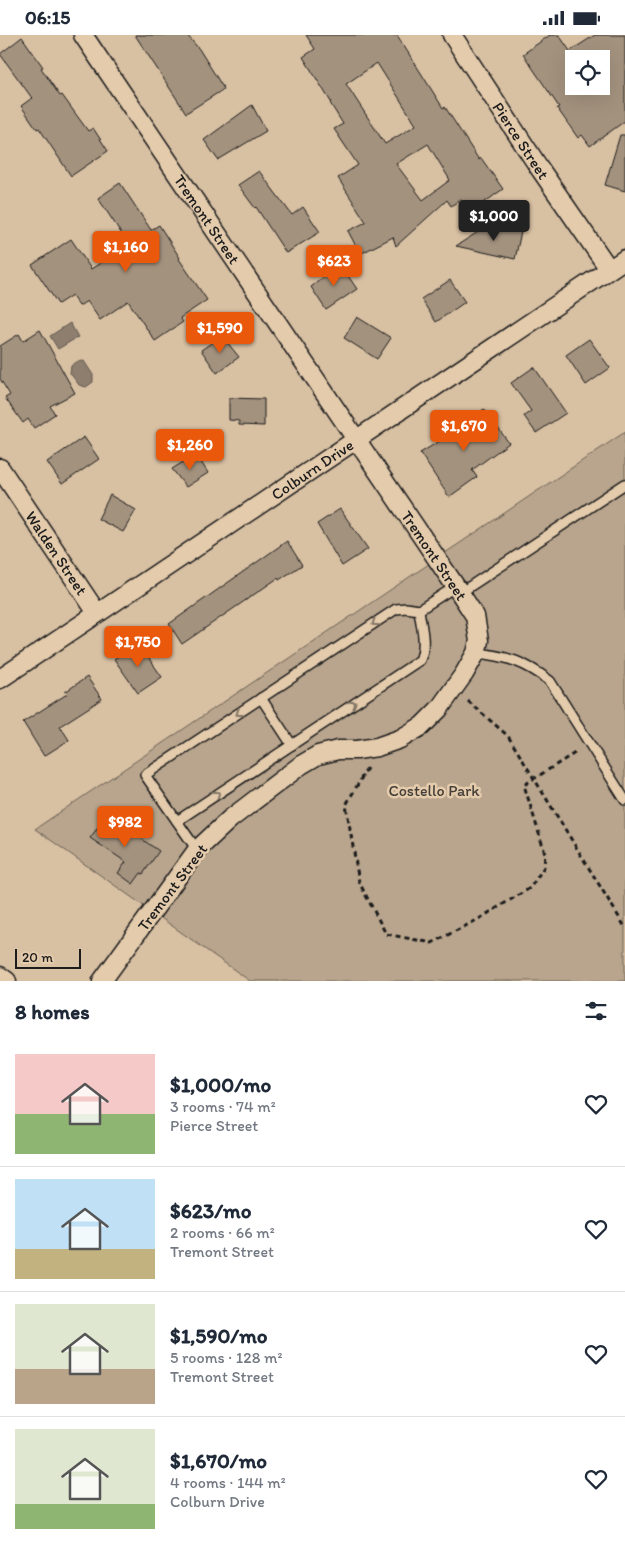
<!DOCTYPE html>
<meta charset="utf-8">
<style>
body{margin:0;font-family:Itim,sans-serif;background:#f6f6f7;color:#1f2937;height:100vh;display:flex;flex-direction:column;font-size:19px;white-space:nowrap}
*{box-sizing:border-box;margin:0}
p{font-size:16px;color:#747a83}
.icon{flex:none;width:28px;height:28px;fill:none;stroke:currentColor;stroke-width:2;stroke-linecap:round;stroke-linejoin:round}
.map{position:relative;height:946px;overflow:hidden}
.details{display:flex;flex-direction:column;background:#fff;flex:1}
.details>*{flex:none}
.controls{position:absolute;left:565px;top:15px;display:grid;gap:10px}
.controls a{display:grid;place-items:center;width:45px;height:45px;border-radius:0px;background:#fff;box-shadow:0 5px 20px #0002;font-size:25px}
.scale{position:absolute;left:15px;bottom:12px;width:66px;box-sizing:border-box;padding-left:5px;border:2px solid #1c1c1c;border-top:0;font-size:14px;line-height:18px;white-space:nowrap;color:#1c1c1c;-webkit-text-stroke:4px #e4cbac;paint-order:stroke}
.price{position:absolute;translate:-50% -42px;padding:0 11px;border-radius:5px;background:#ea580c;color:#fff;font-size:16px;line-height:32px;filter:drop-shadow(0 1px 2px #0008)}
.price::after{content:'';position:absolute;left:50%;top:30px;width:15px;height:11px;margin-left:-8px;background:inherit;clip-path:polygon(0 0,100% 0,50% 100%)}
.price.current{background:#222;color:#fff}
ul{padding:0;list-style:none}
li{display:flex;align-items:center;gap:15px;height:125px;padding:0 15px}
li+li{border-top:1px solid #e0e1e3}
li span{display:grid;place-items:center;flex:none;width:140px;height:100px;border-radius:0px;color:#555}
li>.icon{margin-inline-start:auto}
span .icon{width:60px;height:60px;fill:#fffc;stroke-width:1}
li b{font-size:21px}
h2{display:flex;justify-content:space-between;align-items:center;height:60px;padding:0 15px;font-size:21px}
.status{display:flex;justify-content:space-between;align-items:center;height:35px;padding:0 25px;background:#fff;direction:ltr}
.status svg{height:14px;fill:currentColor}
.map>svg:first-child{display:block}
.green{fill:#b9a58d;stroke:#6a6054}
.water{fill:#8d7e6e;stroke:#60574d}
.building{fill:#a3927e;stroke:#1c1c1c;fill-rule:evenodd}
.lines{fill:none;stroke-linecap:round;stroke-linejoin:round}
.service-casing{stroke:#1c1c1c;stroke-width:12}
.minor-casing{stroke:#1c1c1c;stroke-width:21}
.path{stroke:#1c1c1c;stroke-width:3;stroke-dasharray:5 4;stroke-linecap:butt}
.service{stroke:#e4cbac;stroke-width:9}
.minor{stroke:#e4cbac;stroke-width:18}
.oneway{stroke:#807464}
.labels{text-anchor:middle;stroke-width:5;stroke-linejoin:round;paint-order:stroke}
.street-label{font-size:16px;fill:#1c1c1c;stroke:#e4cbac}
.park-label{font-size:16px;fill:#433e38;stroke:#e4cbac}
</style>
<div class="status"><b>06:15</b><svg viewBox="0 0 49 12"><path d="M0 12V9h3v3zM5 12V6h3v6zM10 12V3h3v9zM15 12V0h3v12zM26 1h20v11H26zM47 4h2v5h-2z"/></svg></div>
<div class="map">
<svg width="625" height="946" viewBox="0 0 625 946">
<rect width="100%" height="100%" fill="#d8c0a3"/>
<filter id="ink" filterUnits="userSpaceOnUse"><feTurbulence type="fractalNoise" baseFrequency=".02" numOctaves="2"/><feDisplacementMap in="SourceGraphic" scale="10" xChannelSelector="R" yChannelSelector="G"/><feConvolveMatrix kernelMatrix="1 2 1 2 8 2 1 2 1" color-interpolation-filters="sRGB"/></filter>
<g filter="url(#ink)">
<!-- green -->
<path class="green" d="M625,397V946H250L35,794Z"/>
<!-- water -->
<g class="water">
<path d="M70,288L78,302L58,314L50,301Z"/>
<path d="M78,326H84L93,340V347L86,352L79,350L70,338L71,331Z"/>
</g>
<!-- building -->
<g class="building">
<path d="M135,0H187L199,14L224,54L186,78Z"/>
<path d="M306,0H397L443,73L445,72L479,125L481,123L503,154L470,178L461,164L451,171L447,165L396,211L393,202L360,219L348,196L366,187L338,143L358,130L334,94L343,89L330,68L331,67L303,22L315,14ZM377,28L416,90L385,109L346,49ZM428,109L450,145L423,165L396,129Z"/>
<path d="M550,0H559L570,16L595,0H625V86L590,111L582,100L578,103L557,73L559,72L523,19ZM574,24H601V51H574Z"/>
<path d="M22,2L43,32L41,33L60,61L62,60L88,96L93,93L108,116L71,141L39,93L37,94L21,71L32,63L0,19Z"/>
<path d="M252,70L266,96L218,125L204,105Z"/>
<path d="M620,100H625V156L605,150Z"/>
<path d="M259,136L292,180L303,172L320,197L286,218L256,172L255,173L238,150Z"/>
<path d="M120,148L151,195L159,190L180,223L179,224L207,265L180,283L183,287L155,306L128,266L100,285L87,266L79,271L72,260L58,269L32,230L71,204L91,234L129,210L98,163Z"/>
<path d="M489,190L521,197L515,224L456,211Z"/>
<path d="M340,229L357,254L326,275L311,252Z"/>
<path d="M450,245L465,267L436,287L421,264Z"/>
<path d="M357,282L391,303L377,324L344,303Z"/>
<path d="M40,295L75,358L50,371L55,379L34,393L28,384L23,388L5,363L10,360L0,344V311L19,299L23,306Z"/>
<path d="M222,301L239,322L217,338L201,315Z"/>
<path d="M589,304L610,333L586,350L566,320Z"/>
<path d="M534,332L566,378L536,398L524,381L531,376L511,348Z"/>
<path d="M229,363L264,364V391L239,390V386L229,385Z"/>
<path d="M484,374L509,408L472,435L477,442L449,462L420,418L443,404Z"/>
<path d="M84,402L99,424L62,449L47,427Z"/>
<path d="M196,419L208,438L186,452L172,434Z"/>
<path d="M110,460L136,475L123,497L98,484Z"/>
<path d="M340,474L368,514L342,531L317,489Z"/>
<path d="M287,506L302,530L279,545L278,543L182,609L169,589Z"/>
<path d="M138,608L162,642L138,658L114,624Z"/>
<path d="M87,642L102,664L60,691L69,705L44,721L23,687L67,659L65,657Z"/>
<path d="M107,780L159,816L143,839L141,838L133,849L118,838L126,827L90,803Z"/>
</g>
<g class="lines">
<!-- service casing -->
<g class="service-casing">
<g id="service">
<path d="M460,558L625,449"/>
<path d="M476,618C507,621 525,627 550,646L625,765"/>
<path d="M261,663L292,710"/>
<path d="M177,786L420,625C427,609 421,591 419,575"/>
<path d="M197,815L145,740L396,574L406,573L419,575L456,551"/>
</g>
</g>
<!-- minor casing -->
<g class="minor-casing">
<g id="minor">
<path id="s1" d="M83,0L460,558L475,581L479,606L476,618L464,639L439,674L422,691L400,704L377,712L357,715H338L318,720L301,730L230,784L197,815L102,946"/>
<path id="s2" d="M452,0L540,134L609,234"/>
<path id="s3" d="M0,433L97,578"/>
<path id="s4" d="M0,644L625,224"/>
<path d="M0,941L7,946"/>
</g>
</g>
<!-- path -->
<g class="path">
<path d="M468,666L508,701L625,892"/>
<path d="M367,733L346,770L359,847L386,899L432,908L477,885L530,853L544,832L545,818L524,750L578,716"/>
</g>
<!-- service -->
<use href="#service" class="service"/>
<!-- minor -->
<use href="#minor" class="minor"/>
</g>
<!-- one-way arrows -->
<defs><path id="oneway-chevron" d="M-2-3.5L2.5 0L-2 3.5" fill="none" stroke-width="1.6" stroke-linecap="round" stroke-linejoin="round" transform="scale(1.25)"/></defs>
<g class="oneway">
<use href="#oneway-chevron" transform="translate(375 588) rotate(146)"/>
<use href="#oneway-chevron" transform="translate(353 669) rotate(-34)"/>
<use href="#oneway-chevron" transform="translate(239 678) rotate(146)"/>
<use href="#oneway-chevron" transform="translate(217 759) rotate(-34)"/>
</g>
</g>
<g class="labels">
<!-- street labels -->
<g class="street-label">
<text dy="6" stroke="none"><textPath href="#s2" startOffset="126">Pierce Street</textPath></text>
<text dy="6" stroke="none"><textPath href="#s1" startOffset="222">Tremont Street</textPath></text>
<text dy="6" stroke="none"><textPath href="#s4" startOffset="376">Colburn Drive</textPath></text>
<text dy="6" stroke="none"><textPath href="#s3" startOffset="102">Walden Street</textPath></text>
<text dy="6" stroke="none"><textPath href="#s1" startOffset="628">Tremont Street</textPath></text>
<text transform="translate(172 852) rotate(-53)" y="6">Tremont Street</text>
</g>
<!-- park labels -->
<g class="park-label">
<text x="434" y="761">Costello Park</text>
</g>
</g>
</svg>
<div class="controls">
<a><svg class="icon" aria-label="locate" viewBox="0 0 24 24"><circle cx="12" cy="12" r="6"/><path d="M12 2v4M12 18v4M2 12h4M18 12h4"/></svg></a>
</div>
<div class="scale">20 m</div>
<b class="price current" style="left:494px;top:207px">$1,000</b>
<b class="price" style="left:126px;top:238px">$1,160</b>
<b class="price" style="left:334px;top:252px">$623</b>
<b class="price" style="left:220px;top:319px">$1,590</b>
<b class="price" style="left:464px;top:417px">$1,670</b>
<b class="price" style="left:190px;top:436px">$1,260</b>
<b class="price" style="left:138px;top:633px">$1,750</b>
<b class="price" style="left:125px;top:813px">$982</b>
</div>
<section class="details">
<h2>8 homes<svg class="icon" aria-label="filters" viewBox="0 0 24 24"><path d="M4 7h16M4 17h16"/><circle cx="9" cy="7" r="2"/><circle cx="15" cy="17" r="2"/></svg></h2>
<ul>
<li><span style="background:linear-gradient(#f6c9c9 60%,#8fb573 0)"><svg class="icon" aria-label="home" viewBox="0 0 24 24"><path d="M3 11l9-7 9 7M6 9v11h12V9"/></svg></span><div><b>$1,000/mo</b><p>3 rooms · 74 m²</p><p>Pierce Street</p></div><svg class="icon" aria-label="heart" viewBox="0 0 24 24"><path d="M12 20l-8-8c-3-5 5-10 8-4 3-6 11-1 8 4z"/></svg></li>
<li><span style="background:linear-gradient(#bfe0f5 70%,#c2b280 0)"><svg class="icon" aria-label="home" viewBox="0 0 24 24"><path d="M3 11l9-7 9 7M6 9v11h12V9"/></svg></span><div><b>$623/mo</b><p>2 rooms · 66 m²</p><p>Tremont Street</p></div><svg class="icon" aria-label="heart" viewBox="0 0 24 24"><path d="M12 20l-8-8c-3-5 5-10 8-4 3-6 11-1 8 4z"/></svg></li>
<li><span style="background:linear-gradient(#dfe7d0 65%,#b9a48a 0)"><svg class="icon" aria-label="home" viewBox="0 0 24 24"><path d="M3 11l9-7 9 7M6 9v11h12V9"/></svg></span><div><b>$1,590/mo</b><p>5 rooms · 128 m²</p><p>Tremont Street</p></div><svg class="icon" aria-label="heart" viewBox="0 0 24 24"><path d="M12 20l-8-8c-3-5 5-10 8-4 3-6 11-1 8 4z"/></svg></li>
<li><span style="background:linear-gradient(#dfe7d0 75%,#8fb573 0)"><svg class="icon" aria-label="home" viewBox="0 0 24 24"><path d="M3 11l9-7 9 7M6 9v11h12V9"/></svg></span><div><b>$1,670/mo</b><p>4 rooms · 144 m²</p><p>Colburn Drive</p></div><svg class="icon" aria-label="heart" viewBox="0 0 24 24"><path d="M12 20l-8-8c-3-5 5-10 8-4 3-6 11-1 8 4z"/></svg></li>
</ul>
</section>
